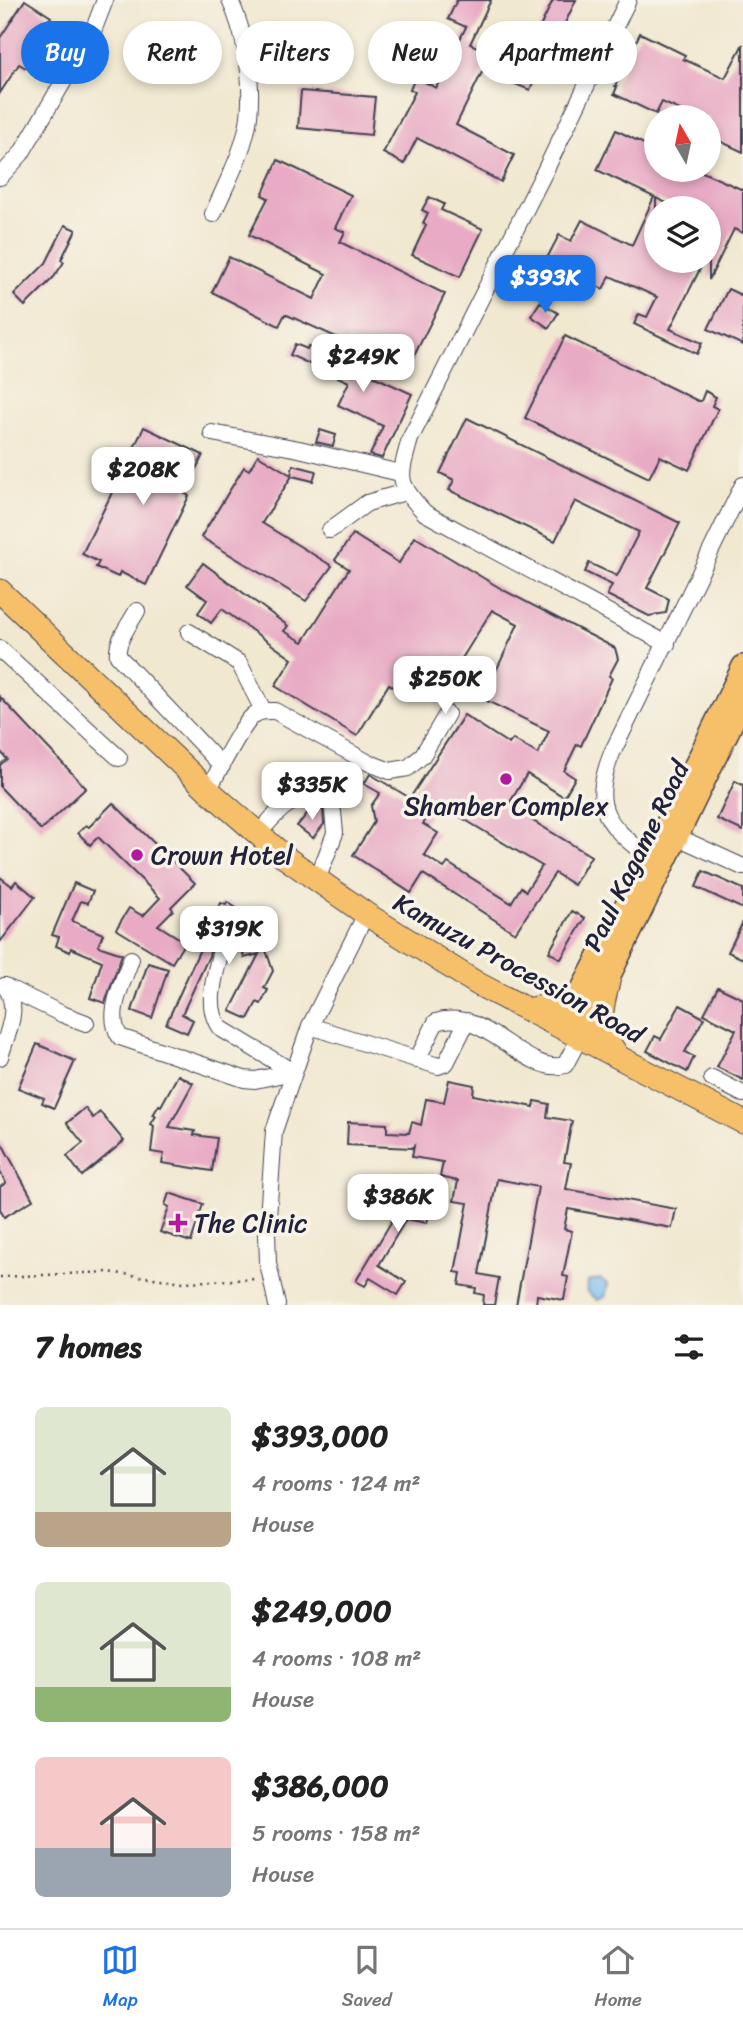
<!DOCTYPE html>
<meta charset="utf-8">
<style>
body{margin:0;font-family:Sriracha,sans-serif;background:#f2f2f2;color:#222;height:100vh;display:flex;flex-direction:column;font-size:26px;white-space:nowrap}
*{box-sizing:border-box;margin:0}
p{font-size:23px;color:#767676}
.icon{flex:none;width:38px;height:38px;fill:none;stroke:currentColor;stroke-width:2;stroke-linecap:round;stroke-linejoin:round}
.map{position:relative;height:1305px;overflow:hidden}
.details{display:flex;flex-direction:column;background:#fff;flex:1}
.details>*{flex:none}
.banner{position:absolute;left:21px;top:21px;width:702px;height:63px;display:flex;gap:14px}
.needle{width:46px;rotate:351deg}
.buttons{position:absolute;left:644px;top:105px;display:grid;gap:14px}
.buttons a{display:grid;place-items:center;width:77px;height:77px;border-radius:50%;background:#fff;box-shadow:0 4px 10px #0003;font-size:35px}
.price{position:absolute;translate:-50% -60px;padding:0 16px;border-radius:14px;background:#fff;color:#222;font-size:23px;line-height:46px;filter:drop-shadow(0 2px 4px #0008)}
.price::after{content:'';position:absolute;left:50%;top:42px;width:21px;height:16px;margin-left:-10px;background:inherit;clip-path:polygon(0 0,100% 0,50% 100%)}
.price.selected{background:#1a73e8;color:#fff}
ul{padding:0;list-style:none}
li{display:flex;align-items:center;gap:21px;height:175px;padding:0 35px}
li span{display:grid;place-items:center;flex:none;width:196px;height:140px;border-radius:10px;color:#555}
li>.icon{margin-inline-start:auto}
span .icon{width:84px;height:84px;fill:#fffc;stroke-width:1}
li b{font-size:30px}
h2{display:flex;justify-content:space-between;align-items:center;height:84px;padding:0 35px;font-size:30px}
.pill{padding:0 24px;border-radius:32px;background:#fff;box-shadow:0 4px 10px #0003;font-size:24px;line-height:63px}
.pill.selected{background:#1a73e8;color:#fff}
.dock{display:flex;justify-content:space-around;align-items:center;height:98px;border-top:2px solid #e0e0e0;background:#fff;font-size:19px;color:#767676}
.dock a{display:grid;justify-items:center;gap:4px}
.dock .selected{color:#1a73e8}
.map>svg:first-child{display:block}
.water{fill:#7bbef1;stroke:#4e7096;stroke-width:2}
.building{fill:#e8aac4;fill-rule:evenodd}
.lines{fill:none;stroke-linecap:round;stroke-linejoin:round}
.minor-casing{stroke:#414051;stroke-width:18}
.major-casing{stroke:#414051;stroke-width:24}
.highway-casing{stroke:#414051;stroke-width:25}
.path{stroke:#414051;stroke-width:2.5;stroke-dasharray:2 5;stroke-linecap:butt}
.minor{stroke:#fff;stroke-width:16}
.major{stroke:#f6c06b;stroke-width:21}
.highway{stroke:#f6c06b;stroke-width:23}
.poi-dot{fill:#b5179e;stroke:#f7f3e8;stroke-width:2.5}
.labels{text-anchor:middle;stroke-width:7;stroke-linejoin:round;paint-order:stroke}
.poi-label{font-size:26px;fill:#22223b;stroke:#f7f3e8;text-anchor:start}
.street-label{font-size:26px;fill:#22223b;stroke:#f7f3e8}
</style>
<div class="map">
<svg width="743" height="1305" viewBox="0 0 743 1305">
<rect width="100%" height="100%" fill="#f7f3e8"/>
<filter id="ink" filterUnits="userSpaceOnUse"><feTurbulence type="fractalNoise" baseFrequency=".0143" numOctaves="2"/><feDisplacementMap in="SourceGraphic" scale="14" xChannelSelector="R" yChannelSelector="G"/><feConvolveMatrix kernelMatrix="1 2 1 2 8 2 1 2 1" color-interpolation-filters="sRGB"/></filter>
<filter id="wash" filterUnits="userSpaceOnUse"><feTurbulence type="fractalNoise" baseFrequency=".00686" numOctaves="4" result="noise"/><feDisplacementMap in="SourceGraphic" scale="28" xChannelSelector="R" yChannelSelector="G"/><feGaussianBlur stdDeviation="1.57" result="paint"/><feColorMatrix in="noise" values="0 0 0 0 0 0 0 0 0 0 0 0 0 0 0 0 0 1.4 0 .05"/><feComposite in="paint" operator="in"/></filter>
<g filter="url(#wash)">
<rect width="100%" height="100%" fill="#f1e8d0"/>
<!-- water -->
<path class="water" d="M600,1279L608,1284L605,1297L598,1300L587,1292L588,1281Z"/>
<g id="blocks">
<!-- building -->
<g class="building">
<path d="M25,0L51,17L27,52L33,57L26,68L19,64L0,93V38Z"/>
<path d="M457,0H491L470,44L537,72L530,90L510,82L512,77L485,66L456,125L514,155L501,182L417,138L404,164L383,153L415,92L410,89L416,77L436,88L466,27L448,19Z"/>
<path d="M553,0H576L550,55L531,46Z"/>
<path d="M640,33L685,55L683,59L725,78L743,44V152L709,136V117H679L682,111L662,102L656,114L614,94L617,87L615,86Z"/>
<path d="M301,91L375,97L371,135L298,128Z"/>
<path d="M616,130L656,150V170H698L743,190V233L734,229L709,280V208H677L656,198V261H704L670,329L702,343L697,354L634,324L639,314L647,317L657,297L610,276L603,289L546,260L559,235L571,241L582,220L632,245L654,197L597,170Z"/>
<path d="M278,160L351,195L335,228L345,232L340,242L445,294L408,368L348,339L347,342L285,314L279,326L212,292L229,257L314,299L326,274L249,235L268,198L262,195Z"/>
<path d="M429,197L444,204L441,210L483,229L460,277L412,255L426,225L423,223L428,213L422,210Z"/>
<path d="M65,225L76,230L61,260L64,262L54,277L25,306L14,295L46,263Z"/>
<path d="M728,289L743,296V345L708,329Z"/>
<path d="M540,302L558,313L549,328L531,316Z"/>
<path d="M565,336L698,401H701L705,391L716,397L712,406L718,409L689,470L660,456L649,478L525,418Z"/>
<path d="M295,344L307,349L308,346L412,394L382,458L370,455L383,426L338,405L349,382L290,355Z"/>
<path d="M467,418L680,523L647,588L669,599L666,613L649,616L607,595L612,585L585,572L589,563L617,576L639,532L575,501L555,541L449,490L454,480L440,473Z"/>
<path d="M144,427L203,455L184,493L189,496L146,585L120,572L118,577L96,567L99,562L82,554Z"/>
<path d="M320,430L336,435L333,446L316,442Z"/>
<path d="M258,455L291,475L293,465L316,471L313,481L292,476L262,523L332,566L306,601L201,537L244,467L249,470Z"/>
<path d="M353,534L399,563L415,537L505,591L615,648L618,659L609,676L612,678L581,746L577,744L564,771L575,778L564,797L527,774L509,804L521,811L520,813L591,856L574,885L555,873L515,933L423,874L411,893L353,855L374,822L371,806L380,793L364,784L370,774L410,798L464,715L509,744L513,739L538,754L549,731L483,699L518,624L492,610L443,689L412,670L400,691L389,684L357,736L275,686L292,659L222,609L211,623L198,613L207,600L187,585L203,563L288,626L284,631L303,642L349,569L335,560ZM437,803L542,866L526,891L521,887L511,903L448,863L444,868L424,855L438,833L423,824Z"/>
<path d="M0,697L86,788L41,830L0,787V765L7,759L0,751Z"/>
<path d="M735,781L743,785V831L717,819Z"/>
<path d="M329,785L344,797L339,804L333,802L327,803L323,793Z"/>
<path d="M113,803L195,883L171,907L173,910L158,925L185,942L172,963L116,929L129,908L143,916L160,898L98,837L90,845L78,833L86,825L89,827Z"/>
<path d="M323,809L324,824L313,838L297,826L310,810Z"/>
<path d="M703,871L743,889V909L696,887Z"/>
<path d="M0,877L12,886L16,881L35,897L0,942Z"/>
<path d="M74,883L93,891L88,903L81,901L72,921L103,934L98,946L122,954L105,1003L90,998L102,961L71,948L70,952L56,946L59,937L52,935Z"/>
<path d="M227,902L256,921L273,971L264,988L268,990L261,1004L257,1002L248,1019L230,1011L259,954L244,958L239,933L223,925L212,942L209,956L182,1014L193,1020L187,1033L166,1024L221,903L226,905Z"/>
<path d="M572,911L585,918L561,959L549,952Z"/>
<path d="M743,922V959L728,952Z"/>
<path d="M148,963L168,969L152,1018L132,1011Z"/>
<path d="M718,987L743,999V1080L717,1067L736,1030L704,1014Z"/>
<path d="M680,1005L704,1018L685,1052L694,1057L687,1072L647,1051L655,1036L661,1039Z"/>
<path d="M37,1044L75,1061L54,1108L42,1103L44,1098L18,1088Z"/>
<path d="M178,1075L193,1083L169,1127L195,1131L194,1135L217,1138L212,1171L162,1163L164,1154L151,1152L154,1126L151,1124L156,1116L153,1115L159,1105L161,1106Z"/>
<path d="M449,1080L474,1085L473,1095L534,1107L535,1101L549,1104L547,1117L572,1121L564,1162L571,1163L566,1189L676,1209L672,1228L568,1209L564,1229L572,1231L563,1276L568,1277L564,1300L537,1295L536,1305H516L538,1187L497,1179L479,1274L499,1278L494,1305H483L484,1295L475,1293L476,1288L459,1285L461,1273L455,1272L468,1203L454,1201L458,1181L440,1177L443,1162L412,1157L414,1146L412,1148L347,1145L348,1122L387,1124V1132L409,1133L412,1122L421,1125L426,1099L444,1102Z"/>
<path d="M85,1108L93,1118L100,1112L124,1141L82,1176L67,1156L83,1143L67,1123Z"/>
<path d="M0,1140L33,1200L4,1217L0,1209V1187L6,1183L0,1172Z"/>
<path d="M414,1180L435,1184L427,1223L406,1219L379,1265L406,1282L398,1295L370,1278L365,1286L356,1281L393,1219L396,1200L403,1201L405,1190L411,1192Z"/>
<path d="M169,1193L203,1204L191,1242L160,1232L169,1207L165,1205Z"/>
</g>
</g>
</g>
<g filter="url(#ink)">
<use href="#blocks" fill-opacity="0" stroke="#414051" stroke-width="2"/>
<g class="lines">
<!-- minor casing -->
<g class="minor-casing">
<g id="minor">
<path d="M628,0L545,171L410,439C399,479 396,482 425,513L667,644"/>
<path d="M0,177L21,154L93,31L105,0"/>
<path d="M213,214C226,184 245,150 249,117C253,77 246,37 230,0"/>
<path d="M212,433L299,449L400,473"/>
<path d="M330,530L367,503L405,492"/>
<path d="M137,611C129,625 116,641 118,656L222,766"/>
<path d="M189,632L239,663L263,710"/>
<path d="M0,649L119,758"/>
<path d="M208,790C218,773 241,725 254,715C260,710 268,711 275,711L367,762L390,771L408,768L422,756L447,714"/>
<path d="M669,833L743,867"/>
<path d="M257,835C274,817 289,792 317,801"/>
<path d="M658,865C613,828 587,815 612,753L743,485"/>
<path d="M317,880L335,833L333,812"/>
<path d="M222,945C217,970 203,1005 220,1028L293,1072"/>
<path d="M131,959C123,983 105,1014 120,1037L244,1079L255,1080L293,1072"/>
<path d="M4,986L62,1014L86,1023"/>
<path d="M310,1026L438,1066L446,1063L467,1021"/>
<path d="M0,1057C7,1033 21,1008 5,986"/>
<path d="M417,1060L436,1022C483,1005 527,1077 565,1065L580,1037"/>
<path d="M712,1078L743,1094"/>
<path d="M277,1305L268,1263L267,1232L274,1131L310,1026L366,914"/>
</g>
</g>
<!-- major casing -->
<g class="major-casing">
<g id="major">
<path d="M562,1027L650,858L743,666"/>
<path d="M580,1037L743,701"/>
</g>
</g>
<!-- highway casing -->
<g class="highway-casing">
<g id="highway">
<path d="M0,591L208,790L286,858L366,914L478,984L743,1122"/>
<path d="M610,973C602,1011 593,1022 617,1055"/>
<path d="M528,1010L564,1002L581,992"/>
</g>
</g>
<!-- path -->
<path class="path" d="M0,1277L108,1272L184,1282L258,1279"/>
<!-- minor -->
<use href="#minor" class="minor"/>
<!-- major -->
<use href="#major" class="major"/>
<!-- highway -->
<use href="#highway" class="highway"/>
</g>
</g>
<!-- markers -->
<g class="poi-dot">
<circle cx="506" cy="779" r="7"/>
<circle cx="137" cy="855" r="7"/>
<path d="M174.5 1212.5h7v7h7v7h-7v7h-7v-7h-7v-7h7z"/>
</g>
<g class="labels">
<!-- poi labels -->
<g class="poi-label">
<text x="506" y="815" text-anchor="middle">Shamber Complex</text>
<text x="151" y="864">Crown Hotel</text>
<text x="194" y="1232">The Clinic</text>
</g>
<!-- street labels -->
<g class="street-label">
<text transform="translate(636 856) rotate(-64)" y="9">Paul Kagame Road</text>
<text transform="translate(519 968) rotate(29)" y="9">Kamuzu Procession Road</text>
</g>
</g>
</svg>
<div class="buttons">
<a><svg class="needle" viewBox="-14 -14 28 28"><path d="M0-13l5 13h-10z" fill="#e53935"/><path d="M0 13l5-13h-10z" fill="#767676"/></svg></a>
<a><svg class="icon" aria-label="layers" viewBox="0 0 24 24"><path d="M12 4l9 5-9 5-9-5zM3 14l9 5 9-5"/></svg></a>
</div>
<b class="price selected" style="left:545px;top:315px">$393K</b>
<b class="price" style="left:363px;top:394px">$249K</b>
<b class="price" style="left:143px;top:507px">$208K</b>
<b class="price" style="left:445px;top:716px">$250K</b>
<b class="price" style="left:312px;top:822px">$335K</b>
<b class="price" style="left:229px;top:966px">$319K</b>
<b class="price" style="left:398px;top:1234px">$386K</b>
<div class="banner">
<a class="pill selected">Buy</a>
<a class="pill">Rent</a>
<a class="pill">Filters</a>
<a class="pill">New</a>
<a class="pill">Apartment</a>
</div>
</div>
<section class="details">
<h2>7 homes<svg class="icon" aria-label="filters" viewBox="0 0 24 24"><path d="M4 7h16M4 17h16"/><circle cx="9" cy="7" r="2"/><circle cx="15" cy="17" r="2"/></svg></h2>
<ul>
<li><span style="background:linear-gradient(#dfe7d0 75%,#b9a48a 0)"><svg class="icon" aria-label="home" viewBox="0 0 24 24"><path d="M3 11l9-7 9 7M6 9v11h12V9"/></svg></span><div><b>$393,000</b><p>4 rooms · 124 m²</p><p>House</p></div></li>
<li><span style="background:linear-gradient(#dfe7d0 75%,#8fb573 0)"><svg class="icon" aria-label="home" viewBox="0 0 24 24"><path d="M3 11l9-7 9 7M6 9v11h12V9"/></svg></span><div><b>$249,000</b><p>4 rooms · 108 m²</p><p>House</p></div></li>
<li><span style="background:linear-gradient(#f6c9c9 65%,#9aa5b1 0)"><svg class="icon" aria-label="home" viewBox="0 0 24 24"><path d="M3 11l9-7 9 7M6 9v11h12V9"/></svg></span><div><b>$386,000</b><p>5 rooms · 158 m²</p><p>House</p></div></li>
</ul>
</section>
<nav class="dock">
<a class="selected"><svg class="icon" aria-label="map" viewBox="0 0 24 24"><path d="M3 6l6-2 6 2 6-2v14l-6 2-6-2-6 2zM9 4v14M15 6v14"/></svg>Map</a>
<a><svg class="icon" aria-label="saved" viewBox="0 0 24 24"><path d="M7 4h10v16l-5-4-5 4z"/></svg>Saved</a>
<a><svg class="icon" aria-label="home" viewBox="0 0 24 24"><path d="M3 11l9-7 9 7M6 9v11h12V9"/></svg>Home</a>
</nav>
